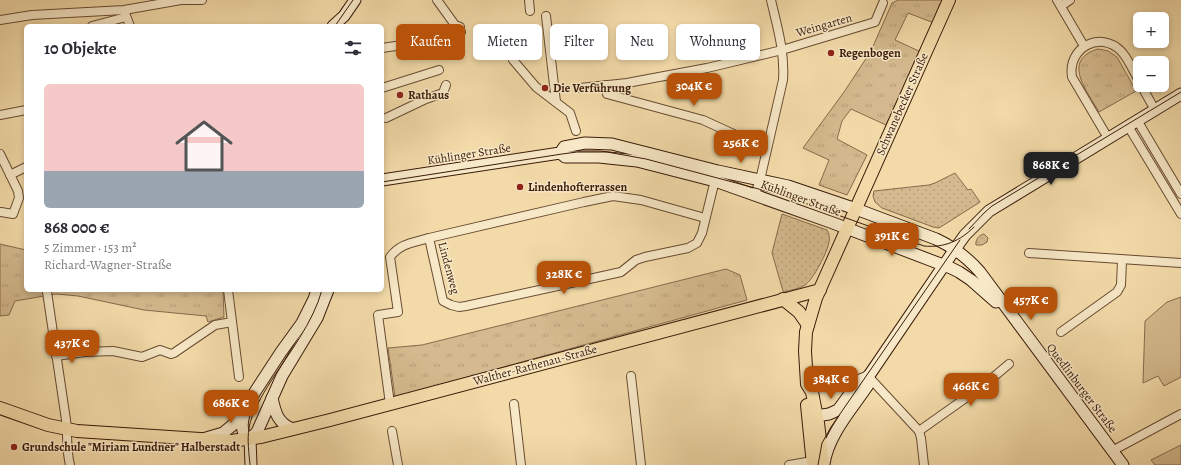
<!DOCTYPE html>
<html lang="de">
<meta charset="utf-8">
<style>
body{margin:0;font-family:Alegreya,serif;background:#f2f2f3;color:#2b2b33;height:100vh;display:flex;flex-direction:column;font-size:15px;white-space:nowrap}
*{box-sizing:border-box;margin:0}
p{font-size:13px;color:#7c7c81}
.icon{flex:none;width:22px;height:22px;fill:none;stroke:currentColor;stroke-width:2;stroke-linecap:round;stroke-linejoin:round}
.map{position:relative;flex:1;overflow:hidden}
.panel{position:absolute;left:24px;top:24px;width:360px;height:268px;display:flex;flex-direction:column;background:#fff;border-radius:6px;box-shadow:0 2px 6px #0003}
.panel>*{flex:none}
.hud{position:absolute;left:396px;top:24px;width:380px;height:36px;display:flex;gap:8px}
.controls{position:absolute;left:1133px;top:12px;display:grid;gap:8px}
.controls a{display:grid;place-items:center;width:36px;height:36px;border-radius:6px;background:#fff;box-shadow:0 2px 6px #0003;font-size:20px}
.price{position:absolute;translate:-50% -34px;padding:0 9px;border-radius:8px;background:#b45309;color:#fff;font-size:13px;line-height:26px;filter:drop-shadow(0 1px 2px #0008)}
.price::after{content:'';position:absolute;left:50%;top:24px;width:12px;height:9px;margin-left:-6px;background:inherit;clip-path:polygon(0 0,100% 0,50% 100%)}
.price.current{background:#222;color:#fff}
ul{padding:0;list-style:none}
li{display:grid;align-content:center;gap:8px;height:212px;padding:0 20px}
li span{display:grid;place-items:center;height:124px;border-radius:6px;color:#555}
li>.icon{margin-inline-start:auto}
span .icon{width:72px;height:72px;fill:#fffc;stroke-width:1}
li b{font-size:17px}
h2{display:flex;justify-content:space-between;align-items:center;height:48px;padding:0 20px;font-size:17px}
.pill{padding:0 14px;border-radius:6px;background:#fff;box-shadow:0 2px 6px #0003;font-size:14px;line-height:36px}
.pill.current{background:#b45309;color:#fff}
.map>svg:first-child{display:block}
.grass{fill:url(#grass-dots);stroke:#876a4c}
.park{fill:url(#park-tufts);stroke:#876a4c}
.garden{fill:#d4ba8e;stroke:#876a4c}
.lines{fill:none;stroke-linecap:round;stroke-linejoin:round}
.street-casing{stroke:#684b32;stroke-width:10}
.secondary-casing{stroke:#3a1b0a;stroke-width:13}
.primary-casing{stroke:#3a1b0a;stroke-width:14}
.street{stroke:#f7e8c7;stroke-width:8}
.secondary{stroke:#f7e8c7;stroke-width:11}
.primary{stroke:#f3dba9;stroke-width:12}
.tram{stroke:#3a1b0a;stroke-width:1}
.poi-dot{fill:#8f2418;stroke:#f7e8c7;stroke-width:1.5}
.labels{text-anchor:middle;stroke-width:3;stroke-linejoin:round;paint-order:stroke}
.street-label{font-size:12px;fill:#3a1b0a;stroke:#f7e8c7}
.poi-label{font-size:12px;font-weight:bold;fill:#3a1b0a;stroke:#f7e8c7;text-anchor:start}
</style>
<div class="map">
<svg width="1181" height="465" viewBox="0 0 1181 465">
<defs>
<pattern id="grass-dots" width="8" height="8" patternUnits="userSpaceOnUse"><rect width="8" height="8" fill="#d4ba8e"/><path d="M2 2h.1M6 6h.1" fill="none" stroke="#b79f79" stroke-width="1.8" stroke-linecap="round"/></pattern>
<pattern id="park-tufts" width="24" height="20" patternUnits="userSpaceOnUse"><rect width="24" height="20" fill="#d4ba8e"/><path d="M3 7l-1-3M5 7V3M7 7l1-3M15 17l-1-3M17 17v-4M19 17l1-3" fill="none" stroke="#b79f79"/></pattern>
</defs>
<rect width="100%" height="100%" fill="#f3dba9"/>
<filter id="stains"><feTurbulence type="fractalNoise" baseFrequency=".005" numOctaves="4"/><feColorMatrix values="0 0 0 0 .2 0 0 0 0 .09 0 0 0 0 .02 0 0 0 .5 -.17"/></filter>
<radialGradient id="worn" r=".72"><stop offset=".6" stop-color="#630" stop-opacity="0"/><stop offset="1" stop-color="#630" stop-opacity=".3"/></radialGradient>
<!-- grass -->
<g class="grass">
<path d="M955,173L968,190L971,189L980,202L939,228L933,227L882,208L875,202L873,196L874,191L929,185L935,183Z"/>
<path d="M782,214L827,230C829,234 830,237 829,242C828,251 813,280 805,285C799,289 791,290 784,292L783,291L772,253Z"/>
<path d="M984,234L988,238L987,242L982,245H976C975,240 979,235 984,234Z"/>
</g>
<!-- park -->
<g class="park">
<path d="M898,0H944L934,23L908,13L895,40L921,52L886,125L851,109L842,121L837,139L867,155L847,195L819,185L829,160L803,148L844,92L871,51L892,3Z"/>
<path d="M1098,49L1108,51L1117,57L1136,91L1099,112C1087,91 1061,60 1098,49Z"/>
<path d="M0,244L26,250V290H223L224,317L208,322L206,316L144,310L78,296L56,294L15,301L9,315L0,316Z"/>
<path d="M726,269L740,275L747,300L395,397L388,348L422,345Z"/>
</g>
<!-- garden -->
<g class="garden">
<path d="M1181,297V377L1164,386L1158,376L1143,383L1145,321L1167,302Z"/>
<path d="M1181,445V465H1155L1151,460Z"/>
</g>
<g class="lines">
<!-- street casing -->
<g class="street-casing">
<g id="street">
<path d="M437,0L455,25L460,27"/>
<path d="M529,0L530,11"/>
<path d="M1057,0L1084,46"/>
<path d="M1061,6L1070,0"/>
<path d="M125,13L130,26"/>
<path d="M546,16L556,102"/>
<path d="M0,20L32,15L124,10L181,0H202"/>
<path d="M92,26L126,17"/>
<path d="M382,48L423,42L451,32H461"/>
<path d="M513,60L536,87L570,113L576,131"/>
<path d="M606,85L607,94L703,120L740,137L768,145"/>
<path d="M1141,85L1155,110"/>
<path d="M382,88L439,70"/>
<path d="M580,88L627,83L707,68L782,50L875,22L883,3"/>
<path d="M0,115L26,110"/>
<path d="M386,118L426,99L443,93L446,85"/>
<path d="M1137,120L1181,194"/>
<path d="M1128,126L1181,214"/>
<path d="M1108,138L1072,77C1067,48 1100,30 1121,51C1128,58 1135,74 1140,83"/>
<path d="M0,154L18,191L19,198L13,214L1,212"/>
<path d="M10,175L26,167"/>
<path d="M755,194L760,180L783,80C785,52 777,26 771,0"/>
<path d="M429,238L443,301L451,305L459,307L466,306L621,272L636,260L645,257L688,248L697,243L702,233L716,176"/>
<path d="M1029,253L1181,263"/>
<path d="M228,290L239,377"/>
<path d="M47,292L66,420C68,435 66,450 70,465"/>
<path d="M1061,332L1117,292L1121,285L1122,260"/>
<path d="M56,356L85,352L113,351L142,357L160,350L171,354L174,353L215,325L232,322"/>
<path d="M867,375L919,431L921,438L924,465"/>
<path d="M631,376L641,465"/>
<path d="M390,404L378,315L398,312L390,257C401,243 412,243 429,238L584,202L613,196L641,200L705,218"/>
<path d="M514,404L521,465"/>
<path d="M392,431L398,465"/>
<path d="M919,431L984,385L1009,364"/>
<path d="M1112,451L1181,414"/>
<path d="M789,465L813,461"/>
</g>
</g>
<!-- secondary casing -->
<g class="secondary-casing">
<g id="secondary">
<path d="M333,26L344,16L355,0"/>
<path d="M560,153L565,157H599L637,161L715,181L833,223L951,268L959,272L971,280L996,302"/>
<path d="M382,180L560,153L564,147L585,143L612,144L718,171L788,186L856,209L936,239C953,247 968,258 980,272L1123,465"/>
<path d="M272,398C275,412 278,424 293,429"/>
<path d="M245,411C242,421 239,433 250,439"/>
<path d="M809,417L829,414L838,410L860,380L868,377L955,249L965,235L989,211L1181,94"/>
<path d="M206,438L223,433L234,424L281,352L302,323L314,299L317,290"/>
<path d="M250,439L257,432L282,376L317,318L328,290"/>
<path d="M250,439L251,465"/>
<path d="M824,464C828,435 852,409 868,385V377"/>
</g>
</g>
<!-- primary casing -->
<g class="primary-casing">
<g id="primary">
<path d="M783,299L799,312L808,325"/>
<path d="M807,405L813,465"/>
<path d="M0,408L48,425L77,431L231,441L261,437L330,420L820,290"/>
<path d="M823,465L818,423L812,392L807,384L805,351L806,332L816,298L949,0"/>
</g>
</g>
<!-- street -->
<use href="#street" class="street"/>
<!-- secondary -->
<use href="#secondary" class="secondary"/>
<!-- primary -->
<use href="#primary" class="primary"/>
<!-- tram -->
<g class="tram">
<path d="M335,26L353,0"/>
<path d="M382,182L562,154L577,152H607L646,159L785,196L924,246C944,248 960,241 974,227"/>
<path d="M969,229L984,213L992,206L1181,92"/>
<path d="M250,465C249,453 247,440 249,428C252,411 262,396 271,381C289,353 313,323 322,290"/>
<path d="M818,465L822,443L831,427L960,240"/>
</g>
</g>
<!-- markers -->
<g class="poi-dot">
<circle cx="831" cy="53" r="4"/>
<circle cx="545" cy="88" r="4"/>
<circle cx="400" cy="95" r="4"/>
<circle cx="520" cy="187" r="4"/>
<circle cx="14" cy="447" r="4"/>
</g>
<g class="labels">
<!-- street labels -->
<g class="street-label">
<text transform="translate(824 25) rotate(-16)" y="4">Weingarten</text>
<text transform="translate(902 104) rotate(-66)" y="4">Schwanebecker Straße</text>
<text transform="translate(469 154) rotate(-9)" y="4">Kühlinger Straße</text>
<text transform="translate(801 198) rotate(20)" y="4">Kühlinger Straße</text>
<text transform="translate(449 268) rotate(75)" y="4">Lindenweg</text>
<text transform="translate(535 365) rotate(-15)" y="4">Walther-Rathenau-Straße</text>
<text transform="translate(1082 388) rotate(53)" y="4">Quedlinburger Straße</text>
</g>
<!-- poi labels -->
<g class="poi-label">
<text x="839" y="57">Regenbogen</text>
<text x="553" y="92">Die Verführung</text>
<text x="408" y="99">Rathaus</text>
<text x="528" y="191">Lindenhofterrassen</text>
<text x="22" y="451">Grundschule "Miriam Lundner" Halberstadt</text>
</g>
</g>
<rect width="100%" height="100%" filter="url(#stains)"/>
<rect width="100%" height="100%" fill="url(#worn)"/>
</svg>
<div class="controls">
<a>+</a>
<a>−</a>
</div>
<b class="price" style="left:694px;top:107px">304K €</b>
<b class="price" style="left:741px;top:164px">256K €</b>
<b class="price current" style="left:1051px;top:186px">868K €</b>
<b class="price" style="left:892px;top:257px">391K €</b>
<b class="price" style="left:564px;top:295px">328K €</b>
<b class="price" style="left:1031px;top:321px">457K €</b>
<b class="price" style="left:72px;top:364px">437K €</b>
<b class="price" style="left:831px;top:400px">384K €</b>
<b class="price" style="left:971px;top:407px">466K €</b>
<b class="price" style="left:231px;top:424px">686K €</b>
<div class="hud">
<a class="pill current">Kaufen</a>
<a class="pill">Mieten</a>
<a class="pill">Filter</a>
<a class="pill">Neu</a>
<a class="pill">Wohnung</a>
</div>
<section class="panel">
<h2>10 Objekte<svg class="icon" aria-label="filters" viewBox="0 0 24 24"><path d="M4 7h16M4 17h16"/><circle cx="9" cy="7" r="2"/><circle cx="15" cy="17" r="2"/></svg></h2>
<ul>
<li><span style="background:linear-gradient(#f6c9c9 70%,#9aa5b1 0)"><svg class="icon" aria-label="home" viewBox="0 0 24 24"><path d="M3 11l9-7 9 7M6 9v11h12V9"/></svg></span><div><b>868 000 €</b><p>5 Zimmer · 153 m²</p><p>Richard-Wagner-Straße</p></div></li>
</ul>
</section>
</div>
